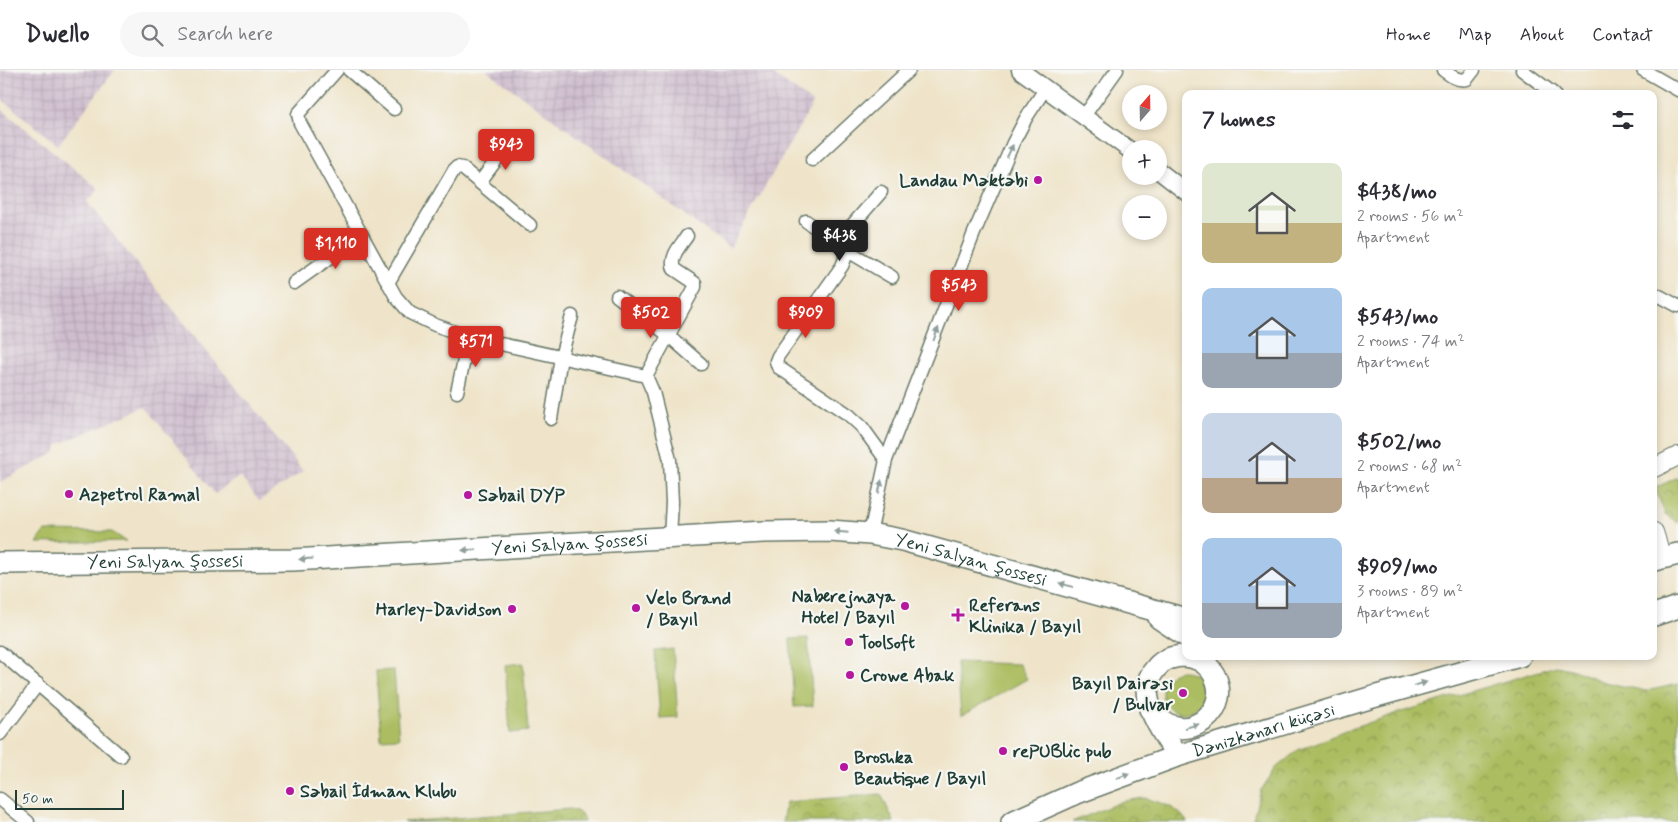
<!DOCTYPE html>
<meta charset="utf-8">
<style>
body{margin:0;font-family:Mynerve,sans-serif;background:#f7f7f7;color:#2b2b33;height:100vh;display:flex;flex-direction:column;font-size:19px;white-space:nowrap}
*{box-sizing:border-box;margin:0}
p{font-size:16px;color:#7c7c81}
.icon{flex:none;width:28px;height:28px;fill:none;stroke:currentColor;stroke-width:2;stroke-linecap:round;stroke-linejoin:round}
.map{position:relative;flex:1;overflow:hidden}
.details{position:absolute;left:1182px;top:20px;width:475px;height:570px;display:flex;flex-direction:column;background:#fff;border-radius:10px;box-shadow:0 2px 8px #0003}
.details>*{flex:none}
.needle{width:32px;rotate:20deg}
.buttons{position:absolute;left:1122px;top:15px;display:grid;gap:10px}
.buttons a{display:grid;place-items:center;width:45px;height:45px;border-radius:50%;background:#fff;box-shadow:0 2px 8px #0003;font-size:25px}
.scale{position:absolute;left:15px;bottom:12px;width:109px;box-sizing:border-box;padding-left:5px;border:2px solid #1f3d34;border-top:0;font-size:14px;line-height:18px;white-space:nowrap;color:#1f3d34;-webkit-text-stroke:4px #f6f6f2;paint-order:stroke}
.price{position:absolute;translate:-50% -42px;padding:0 11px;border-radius:5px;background:#d93025;color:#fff;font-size:16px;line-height:32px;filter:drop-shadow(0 1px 2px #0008)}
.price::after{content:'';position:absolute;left:50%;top:30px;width:15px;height:11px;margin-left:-8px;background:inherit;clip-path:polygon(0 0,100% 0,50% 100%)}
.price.selected{background:#222;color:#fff}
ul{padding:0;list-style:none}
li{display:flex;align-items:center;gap:15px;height:125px;padding:0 20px}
li span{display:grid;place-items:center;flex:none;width:140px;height:100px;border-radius:10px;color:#555}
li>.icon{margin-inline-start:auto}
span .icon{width:60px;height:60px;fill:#fffc;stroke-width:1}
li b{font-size:21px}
h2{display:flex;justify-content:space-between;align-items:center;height:60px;padding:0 20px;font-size:21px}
header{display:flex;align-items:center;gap:30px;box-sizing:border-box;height:70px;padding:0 25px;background:#fff;border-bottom:1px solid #e1e1e2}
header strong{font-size:24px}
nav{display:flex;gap:28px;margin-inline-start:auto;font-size:18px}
.search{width:350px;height:45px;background:#f7f7f7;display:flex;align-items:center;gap:12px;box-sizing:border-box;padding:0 18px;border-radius:28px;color:#7c7c81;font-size:19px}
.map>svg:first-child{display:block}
.industrial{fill:url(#industrial-grid)}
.grass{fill:#abbd60;stroke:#657d4a}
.park{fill:url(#park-crowns);stroke:#657d4a}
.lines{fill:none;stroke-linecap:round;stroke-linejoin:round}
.minor-casing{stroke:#687768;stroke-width:15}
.tertiary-casing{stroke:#687768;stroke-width:19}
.secondary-casing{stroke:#687768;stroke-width:20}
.trunk-casing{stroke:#687768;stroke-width:24}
.minor{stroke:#fff;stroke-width:12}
.tertiary{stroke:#fff;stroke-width:16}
.secondary{stroke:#fff;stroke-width:18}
.trunk{stroke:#fff;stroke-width:21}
.oneway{fill:#8f9e9a}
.poi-dot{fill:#b5179e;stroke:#f6f6f2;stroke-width:2}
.labels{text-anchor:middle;stroke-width:4.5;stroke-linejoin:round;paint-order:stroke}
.poi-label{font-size:18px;font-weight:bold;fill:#1f3d34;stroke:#f6f6f2;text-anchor:start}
.street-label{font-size:18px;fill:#1f3d34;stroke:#f6f6f2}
</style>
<header>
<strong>Dwello</strong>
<div class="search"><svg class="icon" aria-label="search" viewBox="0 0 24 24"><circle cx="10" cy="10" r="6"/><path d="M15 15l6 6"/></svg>Search here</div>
<nav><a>Home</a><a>Map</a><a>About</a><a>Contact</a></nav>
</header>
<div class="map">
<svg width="1678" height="752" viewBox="0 0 1678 752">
<defs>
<pattern id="industrial-grid" width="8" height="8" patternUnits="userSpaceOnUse" patternTransform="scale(1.25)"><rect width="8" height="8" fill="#cfbdce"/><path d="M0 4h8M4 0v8" fill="none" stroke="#b1a3b2"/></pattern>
<pattern id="park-crowns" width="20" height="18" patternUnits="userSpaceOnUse" patternTransform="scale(1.25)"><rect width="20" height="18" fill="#abbd60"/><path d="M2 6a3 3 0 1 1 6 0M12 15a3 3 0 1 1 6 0" fill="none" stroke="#8b9b50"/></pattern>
</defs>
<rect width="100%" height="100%" fill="#f6f6f2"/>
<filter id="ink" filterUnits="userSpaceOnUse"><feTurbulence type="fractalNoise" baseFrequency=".02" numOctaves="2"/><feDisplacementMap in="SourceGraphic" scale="10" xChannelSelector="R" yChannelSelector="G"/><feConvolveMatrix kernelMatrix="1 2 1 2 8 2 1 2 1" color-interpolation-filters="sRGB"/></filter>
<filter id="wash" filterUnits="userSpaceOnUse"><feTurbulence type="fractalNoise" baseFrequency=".0096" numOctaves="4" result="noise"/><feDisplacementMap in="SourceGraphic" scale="20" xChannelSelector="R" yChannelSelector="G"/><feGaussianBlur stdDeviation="1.12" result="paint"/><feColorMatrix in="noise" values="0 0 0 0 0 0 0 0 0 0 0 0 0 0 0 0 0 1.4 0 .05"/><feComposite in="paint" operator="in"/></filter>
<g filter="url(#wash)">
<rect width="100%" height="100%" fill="#efe4c9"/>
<!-- industrial -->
<g class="industrial">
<path d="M0,0H115L58,75L0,28Z"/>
<path d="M486,0H767L813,33L730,178Z"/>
<path d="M0,38L99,119L87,132L303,401L259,431L240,406L215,424L146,337L57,375L55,383L0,412Z"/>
</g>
<!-- grass -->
<g class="grass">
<path d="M45,461L112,462L126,471L37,473Z"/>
<path d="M808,568L813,636L794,637L790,569Z"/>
<path d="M673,579L678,647L660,648L655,581Z"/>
<path d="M957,592L1019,594L1027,609L961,646Z"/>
<path d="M523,593L528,661L510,663L505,595Z"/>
<path d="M394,600L399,668L381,669L376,601Z"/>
<circle cx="1183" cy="622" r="21"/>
</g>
<!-- park -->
<g class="park">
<path d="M1678,407V453L1665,444L1655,418Z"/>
<path d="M1556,596L1571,599L1604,612L1646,621L1678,614V752H1252L1261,720L1276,698L1298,680L1348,660L1395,644Z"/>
<path d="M881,724L894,752H782L786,732Z"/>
<path d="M1144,728C1161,733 1177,736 1187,752H1072L1123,731Z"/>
<path d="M570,739C577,741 583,743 584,752H404Z"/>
</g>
</g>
<g filter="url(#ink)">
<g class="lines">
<!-- minor casing -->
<g class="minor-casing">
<g id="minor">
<path d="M337,0L298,44L300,53L396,227L410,243L435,255L469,267L646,306L653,322L670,390L672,432L670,468"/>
<path d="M349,0L394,39"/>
<path d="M1443,0C1451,6 1457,11 1467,9L1474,0"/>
<path d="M1522,0L1554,24"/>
<path d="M1643,0L1678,20"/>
<path d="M1084,46L1117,0"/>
<path d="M812,90L909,0"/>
<path d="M480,112L509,73"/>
<path d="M881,122L848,160L845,170L848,181L842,196L778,286L776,291L778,297L849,345L862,357L886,390"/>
<path d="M806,151L848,181L892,207"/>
<path d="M294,213L362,165"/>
<path d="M388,213L454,100L457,97L462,98L530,155"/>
<path d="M1654,223L1678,236"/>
<path d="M617,226L668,265L701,294"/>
<path d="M646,306L695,217V213L674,199C669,187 681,175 687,166"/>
<path d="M457,322L469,267"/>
<path d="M551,349L561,287L572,246"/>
<path d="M870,464L886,390L974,163L1013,73L1026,48L1045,19"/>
<path d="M0,582L121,686"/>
<path d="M0,664L38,614"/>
<path d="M0,729L28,752"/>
</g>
</g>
<!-- tertiary casing -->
<g class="tertiary-casing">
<g id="tertiary">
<path d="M1020,0L1131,81"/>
<path d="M1159,101L1186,122"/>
</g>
</g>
<!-- secondary casing -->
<g class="secondary-casing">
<g id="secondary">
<path d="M1654,398L1678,386"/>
<path d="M1654,462L1662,488"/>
</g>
</g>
<!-- trunk casing -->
<g class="trunk-casing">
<g id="trunk">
<path d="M1654,490L1678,484"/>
<path id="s1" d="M0,493L293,490L763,462L830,461L870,464L902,470L1186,549"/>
<path d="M1654,545L1678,537"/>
<path d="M1159,548L1186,566"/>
<path d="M1150,639C1183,684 1239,638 1211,600C1205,592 1195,587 1185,586C1174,586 1164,589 1157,597C1131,624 1163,661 1177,686"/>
<path id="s2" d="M1012,752L1077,723L1177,686L1373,627L1520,586"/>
</g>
</g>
<!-- minor -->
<use href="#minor" class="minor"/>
<!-- tertiary -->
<use href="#tertiary" class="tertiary"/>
<!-- secondary -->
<use href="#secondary" class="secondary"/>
<!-- trunk -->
<use href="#trunk" class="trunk"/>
</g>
<!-- one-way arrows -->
<defs><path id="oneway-solid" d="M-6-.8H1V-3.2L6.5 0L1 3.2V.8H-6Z" transform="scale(1.25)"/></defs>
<g class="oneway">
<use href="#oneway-solid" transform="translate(1010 81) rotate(-65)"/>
<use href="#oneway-solid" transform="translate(936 264) rotate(-69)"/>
<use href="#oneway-solid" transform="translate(880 417) rotate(-77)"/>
<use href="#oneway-solid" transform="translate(841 462) rotate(-175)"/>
<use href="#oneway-solid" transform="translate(469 480) rotate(177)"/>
<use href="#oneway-solid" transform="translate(306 489) rotate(176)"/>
<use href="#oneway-solid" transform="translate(1066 515) rotate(-164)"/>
<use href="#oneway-solid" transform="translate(1420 614) rotate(-16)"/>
<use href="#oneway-solid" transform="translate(1192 656) rotate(-16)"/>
<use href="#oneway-solid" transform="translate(1123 706) rotate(-21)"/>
</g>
</g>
<!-- markers -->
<g class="poi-dot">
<circle cx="1038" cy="110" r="5"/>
<circle cx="69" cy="424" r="5"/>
<circle cx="468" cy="425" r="5"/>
<circle cx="905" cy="536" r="5"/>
<circle cx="636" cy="538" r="5"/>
<circle cx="512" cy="539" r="5"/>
<path d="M955.5 537.5h5v5h5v5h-5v5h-5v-5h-5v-5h5z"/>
<circle cx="849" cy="572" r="5"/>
<circle cx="850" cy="605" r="5"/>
<circle cx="1183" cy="623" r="5"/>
<circle cx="1003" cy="681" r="5"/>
<circle cx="844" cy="697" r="5"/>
<circle cx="290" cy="721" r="5"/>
</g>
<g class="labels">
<!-- poi labels -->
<g class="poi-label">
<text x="1028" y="116" text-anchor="end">Landau Məktəbi</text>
<text x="79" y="430">Azpetrol Ramal</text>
<text x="478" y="431">Səbail DYP</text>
<text x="895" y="532" text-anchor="end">Naberejnaya<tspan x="895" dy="21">Hotel / Bayıl</tspan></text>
<text x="646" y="534">Velo Brand<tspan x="646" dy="21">/ Bayıl</tspan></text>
<text x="969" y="541">Referans<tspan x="969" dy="21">Klinika / Bayıl</tspan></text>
<text x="502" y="545" text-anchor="end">Harley-Davidson</text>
<text x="859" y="578">Toolsoft</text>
<text x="860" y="611">Crowe Abak</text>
<text x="1173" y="619" text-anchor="end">Bayıl Dairəsi<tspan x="1173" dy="21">/ Bulvar</tspan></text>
<text x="1013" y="687">rePUBlic pub</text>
<text x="854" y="693">Broshka<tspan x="854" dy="21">Beautique / Bayıl</tspan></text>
<text x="300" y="727">Səbail İdman Klubu</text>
</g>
<!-- street labels -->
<g class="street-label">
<text dy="6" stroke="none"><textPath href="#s1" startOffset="570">Yeni Salyan şossesi</textPath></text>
<text dy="6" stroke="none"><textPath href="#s1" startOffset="975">Yeni Salyan şossesi</textPath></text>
<text dy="6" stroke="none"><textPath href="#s1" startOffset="165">Yeni Salyan şossesi</textPath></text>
<text dy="6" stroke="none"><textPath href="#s2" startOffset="268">Dənizkənarı küçəsi</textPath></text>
</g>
</g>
</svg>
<div class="buttons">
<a><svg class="needle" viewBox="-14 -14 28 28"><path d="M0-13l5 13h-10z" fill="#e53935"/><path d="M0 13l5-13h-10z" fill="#7c7c81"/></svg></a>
<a>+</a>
<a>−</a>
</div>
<div class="scale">50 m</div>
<b class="price" style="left:506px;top:101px">$943</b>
<b class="price selected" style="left:840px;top:192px">$438</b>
<b class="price" style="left:336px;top:200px">$1,110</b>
<b class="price" style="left:959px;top:242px">$543</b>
<b class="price" style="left:651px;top:269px">$502</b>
<b class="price" style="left:806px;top:269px">$909</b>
<b class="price" style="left:476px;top:298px">$571</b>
<section class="details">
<h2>7 homes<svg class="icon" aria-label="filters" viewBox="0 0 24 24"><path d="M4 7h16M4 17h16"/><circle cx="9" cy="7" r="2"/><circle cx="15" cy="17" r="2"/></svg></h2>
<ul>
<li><span style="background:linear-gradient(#dfe7d0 60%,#c2b280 0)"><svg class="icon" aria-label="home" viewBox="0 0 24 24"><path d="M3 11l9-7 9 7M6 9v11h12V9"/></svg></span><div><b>$438/mo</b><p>2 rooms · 56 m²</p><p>Apartment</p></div></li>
<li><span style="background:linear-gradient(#a9c7e8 65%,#9aa5b1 0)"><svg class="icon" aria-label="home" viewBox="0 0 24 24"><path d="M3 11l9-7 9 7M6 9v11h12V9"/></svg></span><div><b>$543/mo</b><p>2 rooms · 74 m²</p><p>Apartment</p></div></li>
<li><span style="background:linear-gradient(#c9d6e8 65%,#b9a48a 0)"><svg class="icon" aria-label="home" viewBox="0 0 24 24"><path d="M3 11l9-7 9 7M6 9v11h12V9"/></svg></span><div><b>$502/mo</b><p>2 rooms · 68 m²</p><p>Apartment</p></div></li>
<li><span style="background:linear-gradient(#a9c7e8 65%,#9aa5b1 0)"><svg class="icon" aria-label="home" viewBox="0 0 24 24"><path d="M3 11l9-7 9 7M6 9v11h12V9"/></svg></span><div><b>$909/mo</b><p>3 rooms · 89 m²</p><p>Apartment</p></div></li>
</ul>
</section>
</div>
